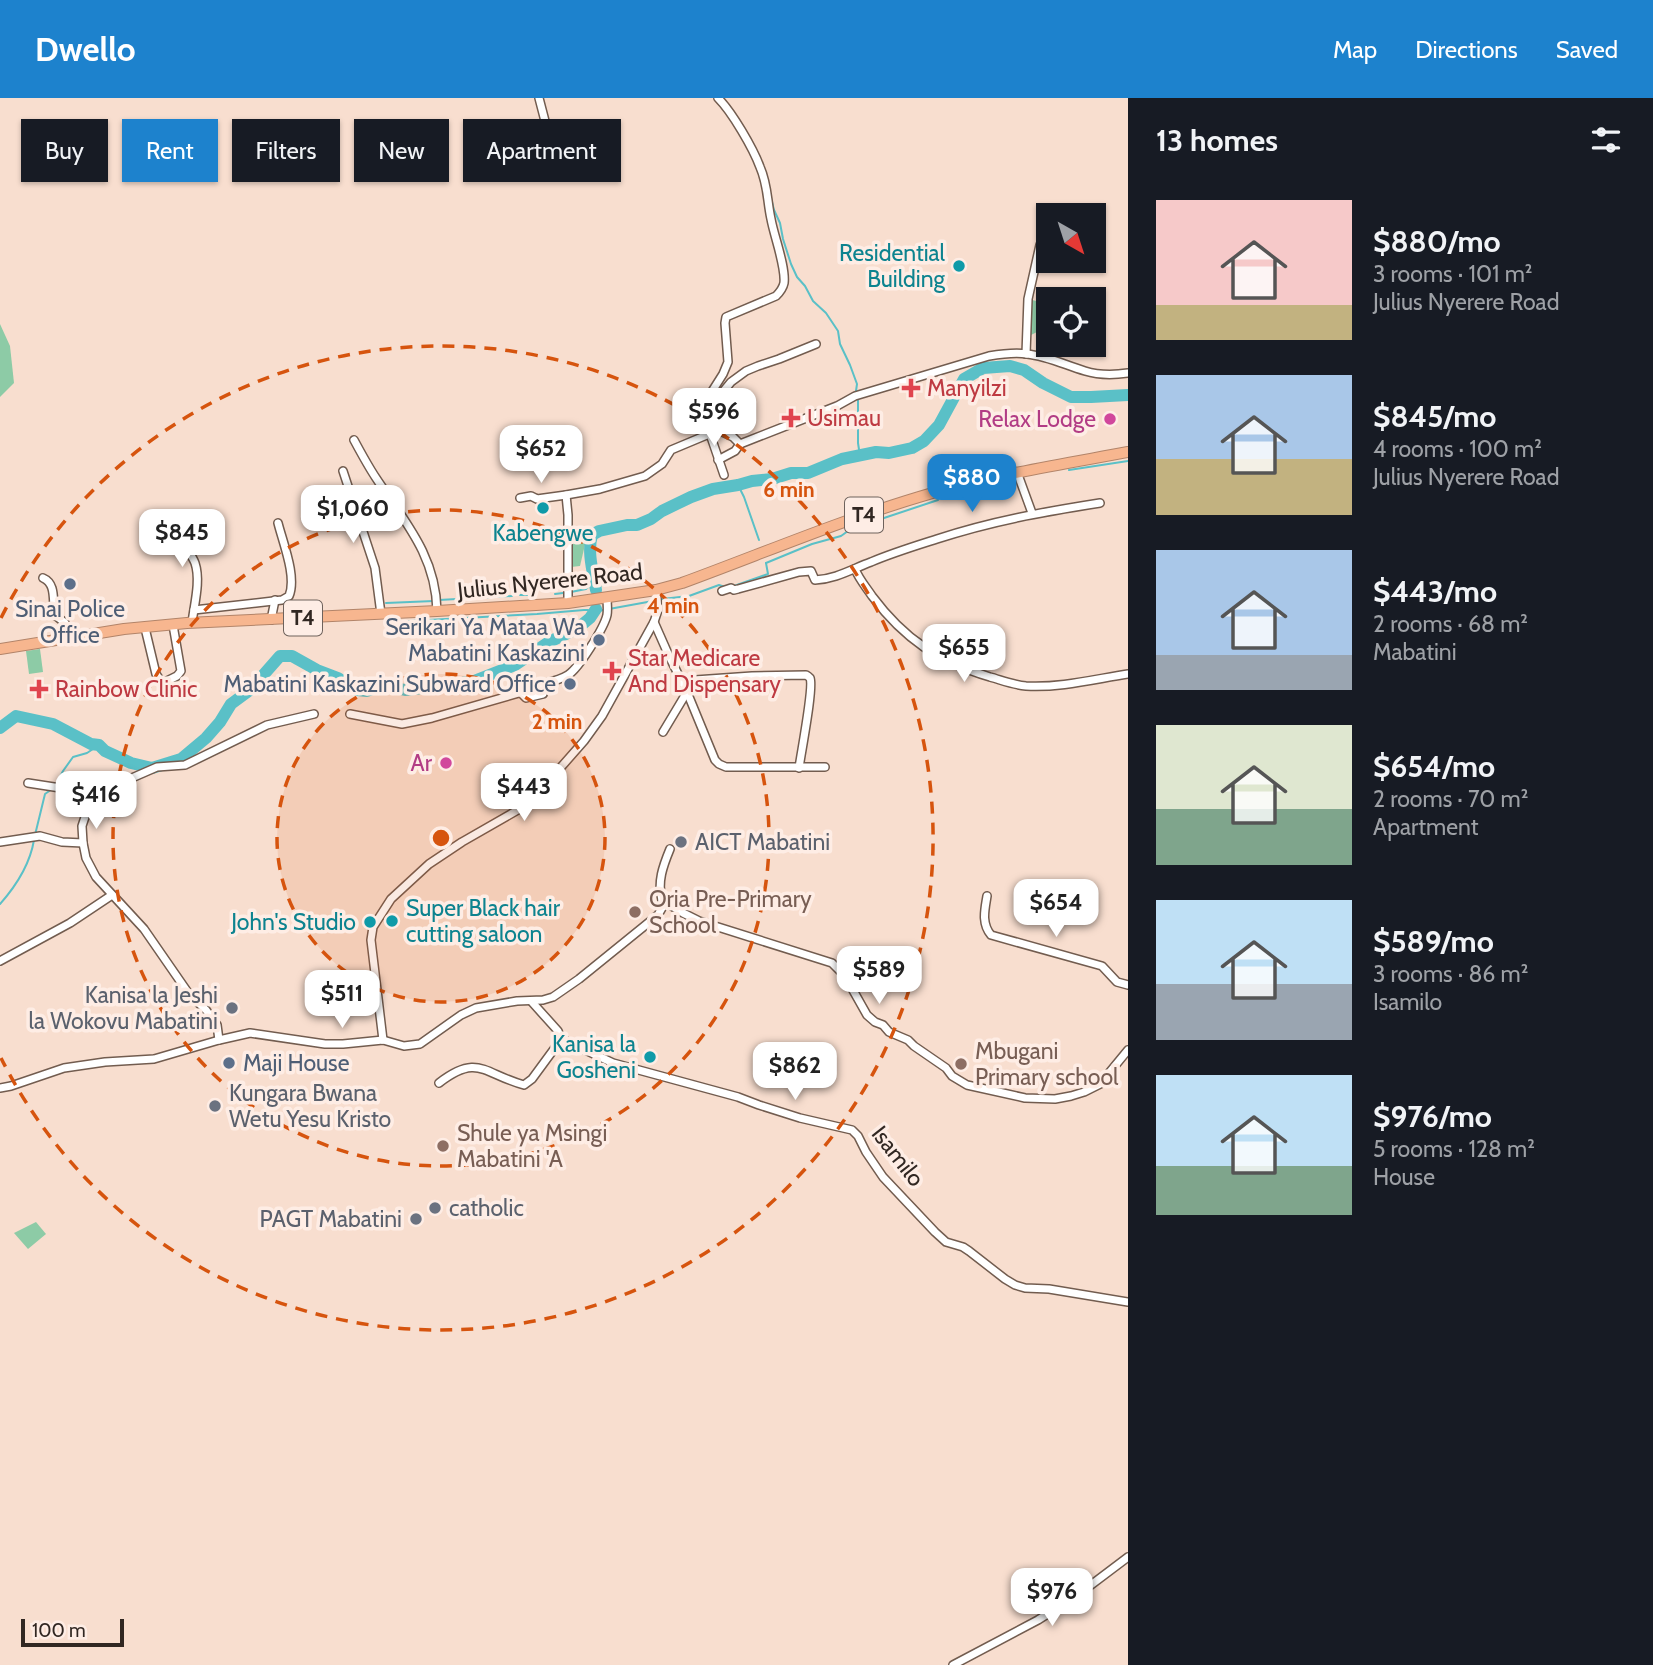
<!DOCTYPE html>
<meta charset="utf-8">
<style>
body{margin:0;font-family:Cabin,sans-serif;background:#20242c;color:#f1f3f6;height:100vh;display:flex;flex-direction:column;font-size:26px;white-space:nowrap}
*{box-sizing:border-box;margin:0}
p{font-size:23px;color:#9ea1a6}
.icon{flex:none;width:38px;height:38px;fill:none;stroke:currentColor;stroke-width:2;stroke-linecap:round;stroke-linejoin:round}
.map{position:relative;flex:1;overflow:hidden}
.sheet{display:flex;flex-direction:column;background:#171b24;width:525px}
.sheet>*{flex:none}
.hud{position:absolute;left:21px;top:21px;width:665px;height:63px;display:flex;gap:14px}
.needle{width:46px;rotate:141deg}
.controls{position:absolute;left:1036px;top:105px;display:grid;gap:14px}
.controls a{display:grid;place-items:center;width:70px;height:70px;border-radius:0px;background:#171b24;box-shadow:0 2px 5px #0004;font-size:35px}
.scale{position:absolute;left:21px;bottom:18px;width:103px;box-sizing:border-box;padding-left:7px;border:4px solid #312722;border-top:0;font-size:19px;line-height:24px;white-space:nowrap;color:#312722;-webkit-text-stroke:5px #feede5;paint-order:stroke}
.price{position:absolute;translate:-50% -60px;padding:0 16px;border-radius:14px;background:#fff;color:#222;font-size:23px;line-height:46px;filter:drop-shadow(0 2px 4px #0008)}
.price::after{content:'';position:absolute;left:50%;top:42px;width:21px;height:16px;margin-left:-10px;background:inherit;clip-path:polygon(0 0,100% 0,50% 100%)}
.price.active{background:#1d82cd;color:#fff}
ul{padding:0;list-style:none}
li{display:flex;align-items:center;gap:21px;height:175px;padding:0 28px}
li span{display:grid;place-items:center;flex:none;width:196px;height:140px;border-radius:0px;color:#555}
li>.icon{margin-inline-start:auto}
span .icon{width:84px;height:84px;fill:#fffc;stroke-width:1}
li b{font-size:30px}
h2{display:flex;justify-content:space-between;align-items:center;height:84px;padding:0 28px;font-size:30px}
.pill{padding:0 24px;border-radius:0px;background:#171b24;box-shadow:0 2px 5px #0004;font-size:24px;line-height:63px}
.pill.active{background:#1d82cd;color:#fff}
header{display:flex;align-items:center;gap:42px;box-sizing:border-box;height:98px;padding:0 35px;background:#1d82cd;color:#fff}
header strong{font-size:33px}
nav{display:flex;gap:38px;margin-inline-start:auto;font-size:24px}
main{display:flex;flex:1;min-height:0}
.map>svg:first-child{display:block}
.green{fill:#8dcba6}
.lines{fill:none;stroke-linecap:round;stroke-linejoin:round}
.stream{stroke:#5ac0c7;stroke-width:2}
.river{stroke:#5ac0c7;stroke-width:12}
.minor-casing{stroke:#725c4f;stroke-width:10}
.highway-casing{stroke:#b28469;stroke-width:12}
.minor{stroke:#fff;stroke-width:7}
.highway{stroke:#f7b68f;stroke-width:10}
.ring{fill:none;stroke:#d6540e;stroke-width:3.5;stroke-dasharray:12 9}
.culture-dot{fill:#0f9aa8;stroke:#feede5;stroke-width:2.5}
.health-dot{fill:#e0444e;stroke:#feede5;stroke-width:2.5}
.hotel-dot{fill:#d1479c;stroke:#feede5;stroke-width:2.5}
.service-dot{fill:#5c6f8a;stroke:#feede5;stroke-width:2.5}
.worship-dot{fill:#6b7280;stroke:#feede5;stroke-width:2.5}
.education-dot{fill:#8d6e63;stroke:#feede5;stroke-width:2.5}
.labels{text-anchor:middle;stroke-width:7;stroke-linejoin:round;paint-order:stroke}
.shield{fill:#feede5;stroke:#6e625c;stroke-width:2}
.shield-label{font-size:21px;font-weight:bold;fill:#312722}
.culture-label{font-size:23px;fill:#0d838f;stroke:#feede5;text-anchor:end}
.health-label{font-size:23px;fill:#be3a42;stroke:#feede5;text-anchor:start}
.hotel-label{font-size:23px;fill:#b23c85;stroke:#feede5;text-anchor:end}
.street-label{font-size:23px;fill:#312722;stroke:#feede5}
.service-label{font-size:23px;fill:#4e5e75;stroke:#feede5;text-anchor:end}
.worship-label{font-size:23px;fill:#5b616d;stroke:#feede5;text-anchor:start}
.education-label{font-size:23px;fill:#785e54;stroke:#feede5;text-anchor:start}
.centre{fill:#d6540e;stroke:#feede5;stroke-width:3.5}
.ring-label{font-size:21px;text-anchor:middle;font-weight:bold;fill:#d6540e;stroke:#feede5;stroke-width:7;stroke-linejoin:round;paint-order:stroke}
</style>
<header>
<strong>Dwello</strong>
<nav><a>Map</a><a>Directions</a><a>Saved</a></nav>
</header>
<main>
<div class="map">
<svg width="1128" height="1567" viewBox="0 0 1128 1567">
<rect width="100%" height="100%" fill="#f8decf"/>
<!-- green -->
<g class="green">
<path d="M1032,202L1045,205L1046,208L1048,209L1047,238L1039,233L1029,238Z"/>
<path d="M0,226L10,248L14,285L0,299Z"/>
<path d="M588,434L580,468L571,469L573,436Z"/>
<path d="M40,551L43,574L29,576L26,553Z"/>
<path d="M36,1124L46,1136L28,1151L14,1135Z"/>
</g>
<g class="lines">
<!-- stream -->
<g class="stream">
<path d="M771,100L774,112L780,125L783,141L791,166L797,179L805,188L813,203L826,215L838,233L840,246L850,267L857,286L856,293"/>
<path d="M858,302V345L860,358"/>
<path d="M1069,372L1128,363"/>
<path d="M738,387L744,399L759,442"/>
<path d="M766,465L812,446L841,438L848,433L878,422L938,402"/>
<path d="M734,488L768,476L766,465"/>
<path d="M571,494L586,491L594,484"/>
<path d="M555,496L563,495"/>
<path d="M520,497H527"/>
<path d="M662,501L689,498L719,487L725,489"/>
<path d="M439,502L512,498"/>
<path d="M386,505L434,503"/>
<path d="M609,511L653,503"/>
<path d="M596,514L603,512"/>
<path d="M391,524L537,516L584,512H588L593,516"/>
<path d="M56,687L63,673L73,659L87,655L99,647"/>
<path d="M35,737L45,696L52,691"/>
<path d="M0,806C16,788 30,766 34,742"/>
</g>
<!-- river -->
<g class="river">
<path d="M596,492C593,474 587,454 592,437L599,433L627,427H637L651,421L662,413L691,399L713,391L738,387L752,383L772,381L791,375H808L842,361L876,354L889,355L912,350L924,343L939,327L964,281L983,270L1010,268L1024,272L1043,285L1071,299H1091L1128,297"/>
<path d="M0,630L16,618L53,626L91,646L99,647L105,653L131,665L152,670L181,661L206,640L220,624L231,606L250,592L280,558H292L317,572L338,580L357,592L367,593L383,587L405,592L456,586L474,583L515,567L549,544L578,530L590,520L596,511"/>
</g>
<!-- minor casing -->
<g class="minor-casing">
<g id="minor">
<path d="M539,0L545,23"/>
<path d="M298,78L321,64"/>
<path d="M1026,256L1028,201L1040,147L1046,132"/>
<path d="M712,299L711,295L723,276L728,264L725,225L726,219L776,198C779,195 783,190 784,185C786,169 774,138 771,121C767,103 768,87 760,69C753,50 732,14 718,0"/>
<path d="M716,331L733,339L740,346L837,308L855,298L989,258C1001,256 1014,254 1027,256C1047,258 1065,267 1085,273C1098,277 1114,277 1128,275"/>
<path d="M710,336L724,377"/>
<path d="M354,342C361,355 368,368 376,380C405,424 436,458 437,513"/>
<path d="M718,362L735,353L740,346"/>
<path d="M343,373L375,470L381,516"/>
<path d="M1017,374L1032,415"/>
<path d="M566,397L568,417V505"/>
<path d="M520,400L531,398L537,401L566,397L600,391L645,378L662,366L671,352L714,334L716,331L709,306L712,299L722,295L731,284L746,273L758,268L779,261L816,246"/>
<path d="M163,420C172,433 189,450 195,465C201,483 194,507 192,525"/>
<path d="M855,471C859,481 866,489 872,498C905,542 938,563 990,579C1001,582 1014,587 1026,588C1060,590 1095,581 1128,576"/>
<path d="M43,480C57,486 52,504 55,517L65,525L72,539"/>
<path d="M722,493L731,490L734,492L738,491L799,474L811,473L815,482C836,481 852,471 871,464C892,455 915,448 937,441C992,423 1043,414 1100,405"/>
<path d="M194,512L282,502L289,498C297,479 283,445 278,425"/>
<path d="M271,522L275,502"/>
<path d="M654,524L669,558L687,594L715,662L719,666L726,669H825"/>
<path d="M145,530L156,576L160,582L165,584L177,578L181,573L173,527"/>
<path d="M681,583L752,578L806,577C808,578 809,579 810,580C814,589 801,655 799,670"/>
<path d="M350,616L402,626L432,620L519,595L522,596L526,600L543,596L542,586C550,584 560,582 568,577C579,570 604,530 607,517C608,511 607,506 607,500"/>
<path d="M663,634L687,594"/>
<path d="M28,685L80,693H102"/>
<path d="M0,744L40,738L62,744L83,745"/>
<path d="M670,751C663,768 657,784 662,802L683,815L699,823L832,865L845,878L867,917L875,924L883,927L889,934L908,942L914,948L946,970L952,978L967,987L1025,1000L1055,1001L1071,998L1084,994L1100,986L1128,952"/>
<path d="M987,798C985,811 981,825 991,837L1102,868L1117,884L1128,887"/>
<path d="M0,863L70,825L112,797"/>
<path d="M531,903L558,933L562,943"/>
<path d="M219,942L217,927L206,912L189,896L144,831L96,779L86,760L83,745L82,728L89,707L102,693L157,669L185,667L267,627L314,616"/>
<path d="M383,942L371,842L373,829L391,801L429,766L462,744L523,709L547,685L584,643L602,618L654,524L658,512L656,492"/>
<path d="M439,985C478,955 484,976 524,987L532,981L557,947L562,943H566L613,965L738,999L759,1007L800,1020L852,1032L858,1038L866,1054L883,1079L935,1134L946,1144L963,1149L969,1153L1005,1181L1015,1187L1025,1190L1049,1191L1128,1204"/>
<path d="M0,990L11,988L64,970L105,964L154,961L219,942L250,935L325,946H343L383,942L404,948L420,946L461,917L476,910L517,903L543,902L553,899L579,881L658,817L662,810V802"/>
<path d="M953,1567L1038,1522L1079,1496L1128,1459"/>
</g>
</g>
<!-- highway casing -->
<g class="highway-casing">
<path id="highway" d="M0,551L124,531L187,525L437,513L568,505L656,492L682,485C761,456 839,423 919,399C987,378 1058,367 1128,354"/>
</g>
<!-- minor -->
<use href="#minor" class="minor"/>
<!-- highway -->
<use href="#highway" class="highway"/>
</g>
<!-- distance rings -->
<circle cx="441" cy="740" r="164" fill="#d6540e" fill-opacity=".12"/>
<g class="ring">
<circle cx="441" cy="740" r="164"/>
<circle cx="441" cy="740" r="328"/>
<path d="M1 520A492 492 0 1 1 1 960"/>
</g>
<!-- markers -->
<g class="culture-dot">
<circle cx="959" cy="168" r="7"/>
<circle cx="543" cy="410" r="7"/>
<circle cx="392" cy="823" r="7"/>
<circle cx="370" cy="824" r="7"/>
<circle cx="650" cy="959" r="7"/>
</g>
<g class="health-dot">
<path d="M907.5 279.5h7v7h7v7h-7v7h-7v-7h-7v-7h7z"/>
<path d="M787.5 309.5h7v7h7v7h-7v7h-7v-7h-7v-7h7z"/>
<path d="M608.5 562.5h7v7h7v7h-7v7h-7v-7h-7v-7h7z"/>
<path d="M35.5 580.5h7v7h7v7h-7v7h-7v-7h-7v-7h7z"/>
</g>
<g class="hotel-dot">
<circle cx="1110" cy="321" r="7"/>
<circle cx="446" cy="665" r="7"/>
</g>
<g class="service-dot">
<circle cx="70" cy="486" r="7"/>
<circle cx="599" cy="542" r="7"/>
<circle cx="570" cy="586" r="7"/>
<circle cx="229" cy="965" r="7"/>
</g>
<g class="worship-dot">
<circle cx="681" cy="744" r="7"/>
<circle cx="232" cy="910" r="7"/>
<circle cx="215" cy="1008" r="7"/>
<circle cx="435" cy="1110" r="7"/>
<circle cx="416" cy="1121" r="7"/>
</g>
<g class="education-dot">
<circle cx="635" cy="814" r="7"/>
<circle cx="961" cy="966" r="7"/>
<circle cx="443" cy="1048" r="7"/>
</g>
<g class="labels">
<!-- shield labels -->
<g class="shield">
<rect x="845" y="399.5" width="38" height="35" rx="5"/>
<rect x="284" y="502.5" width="38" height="35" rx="5"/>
</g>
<g class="shield-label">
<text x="864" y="424">T4</text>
<text x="303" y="527">T4</text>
</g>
<!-- culture labels -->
<g class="culture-label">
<text x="945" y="163">Residential<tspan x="945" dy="26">Building</tspan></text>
<text x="543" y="443" text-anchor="middle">Kabengwe</text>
<text x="406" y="818" text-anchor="start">Super Black hair<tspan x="406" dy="26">cutting saloon</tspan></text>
<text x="356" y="832">John's Studio</text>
<text x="636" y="954">Kanisa la<tspan x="636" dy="26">Gosheni</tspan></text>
</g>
<!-- health labels -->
<g class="health-label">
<text x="927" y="298">Manyilzi</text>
<text x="807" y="328">Usimau</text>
<text x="628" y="568">Star Medicare<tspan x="628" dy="26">And Dispensary</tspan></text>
<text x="55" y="599">Rainbow Clinic</text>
</g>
<!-- hotel labels -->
<g class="hotel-label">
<text x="1096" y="329">Relax Lodge</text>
<text x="432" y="673">Ar</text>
</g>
<!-- street labels -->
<g class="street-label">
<text transform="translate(550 483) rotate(-6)" y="8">Julius Nyerere Road</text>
<text transform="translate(898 1058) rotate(52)" y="8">Isamilo</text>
</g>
<!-- service labels -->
<g class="service-label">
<text x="70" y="519" text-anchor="middle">Sinai Police<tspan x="70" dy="26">Office</tspan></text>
<text x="585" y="537">Serikari Ya Mataa Wa<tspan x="585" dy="26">Mabatini Kaskazini</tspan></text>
<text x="556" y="594">Mabatini Kaskazini Subward Office</text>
<text x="243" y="973" text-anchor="start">Maji House</text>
</g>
<!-- worship labels -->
<g class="worship-label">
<text x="695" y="752">AICT Mabatini</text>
<text x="218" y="905" text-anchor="end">Kanisa la Jeshi<tspan x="218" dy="26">la Wokovu Mabatini</tspan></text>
<text x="229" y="1003">Kungara Bwana<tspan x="229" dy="26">Wetu Yesu Kristo</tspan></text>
<text x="449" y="1118">catholic</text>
<text x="402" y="1129" text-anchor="end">PAGT Mabatini</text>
</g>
<!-- education labels -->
<g class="education-label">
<text x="649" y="809">Oria Pre-Primary<tspan x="649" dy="26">School</tspan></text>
<text x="975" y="961">Mbugani<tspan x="975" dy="26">Primary school</tspan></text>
<text x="457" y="1043">Shule ya Msingi<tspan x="457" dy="26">Mabatini 'A</tspan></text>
</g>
</g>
<circle cx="441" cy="740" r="10" class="centre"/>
<g class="ring-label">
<text x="789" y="399">6 min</text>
<text x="673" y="515">4 min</text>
<text x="557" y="631">2 min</text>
</g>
</svg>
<div class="controls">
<a><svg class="needle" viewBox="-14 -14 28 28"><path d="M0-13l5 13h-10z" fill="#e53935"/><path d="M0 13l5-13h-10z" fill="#9ea1a6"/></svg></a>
<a><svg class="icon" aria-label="locate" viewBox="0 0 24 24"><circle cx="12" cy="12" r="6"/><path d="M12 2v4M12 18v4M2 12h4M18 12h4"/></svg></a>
</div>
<div class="scale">100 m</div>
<b class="price" style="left:714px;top:350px">$596</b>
<b class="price" style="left:541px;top:387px">$652</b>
<b class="price active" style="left:972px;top:416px">$880</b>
<b class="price" style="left:353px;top:447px">$1,060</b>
<b class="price" style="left:182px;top:471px">$845</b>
<b class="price" style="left:964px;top:586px">$655</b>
<b class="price" style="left:524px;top:725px">$443</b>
<b class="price" style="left:96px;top:733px">$416</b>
<b class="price" style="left:1056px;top:841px">$654</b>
<b class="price" style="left:879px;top:908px">$589</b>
<b class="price" style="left:342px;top:932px">$511</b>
<b class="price" style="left:795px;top:1004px">$862</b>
<b class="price" style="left:1052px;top:1530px">$976</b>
<div class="hud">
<a class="pill">Buy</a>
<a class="pill active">Rent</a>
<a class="pill">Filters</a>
<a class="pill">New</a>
<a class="pill">Apartment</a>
</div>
</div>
<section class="sheet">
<h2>13 homes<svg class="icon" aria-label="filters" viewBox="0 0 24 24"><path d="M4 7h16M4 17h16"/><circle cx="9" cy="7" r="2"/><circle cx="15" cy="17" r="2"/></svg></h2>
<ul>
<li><span style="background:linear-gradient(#f6c9c9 75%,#c2b280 0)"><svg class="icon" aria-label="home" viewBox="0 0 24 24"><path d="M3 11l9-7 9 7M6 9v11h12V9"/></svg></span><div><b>$880/mo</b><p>3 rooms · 101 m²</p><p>Julius Nyerere Road</p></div></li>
<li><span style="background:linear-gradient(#a9c7e8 60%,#c2b280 0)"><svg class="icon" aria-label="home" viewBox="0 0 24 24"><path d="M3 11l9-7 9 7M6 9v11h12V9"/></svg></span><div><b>$845/mo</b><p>4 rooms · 100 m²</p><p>Julius Nyerere Road</p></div></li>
<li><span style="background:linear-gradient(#a9c7e8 75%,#9aa5b1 0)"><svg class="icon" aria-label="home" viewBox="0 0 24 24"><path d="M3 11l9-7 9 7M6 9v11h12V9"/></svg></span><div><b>$443/mo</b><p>2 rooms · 68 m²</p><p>Mabatini</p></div></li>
<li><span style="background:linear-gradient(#dfe7d0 60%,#7fa58c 0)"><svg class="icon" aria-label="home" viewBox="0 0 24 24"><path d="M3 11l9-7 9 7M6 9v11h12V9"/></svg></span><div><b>$654/mo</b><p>2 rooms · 70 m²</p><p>Apartment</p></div></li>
<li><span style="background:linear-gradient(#bfe0f5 60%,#9aa5b1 0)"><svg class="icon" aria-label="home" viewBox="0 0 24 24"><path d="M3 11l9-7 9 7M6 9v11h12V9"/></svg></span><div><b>$589/mo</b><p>3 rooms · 86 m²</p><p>Isamilo</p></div></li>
<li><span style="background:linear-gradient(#bfe0f5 65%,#7fa58c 0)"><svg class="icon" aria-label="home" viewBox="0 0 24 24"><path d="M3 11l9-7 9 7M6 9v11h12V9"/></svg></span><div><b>$976/mo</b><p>5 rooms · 128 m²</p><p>House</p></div></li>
</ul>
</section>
</main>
